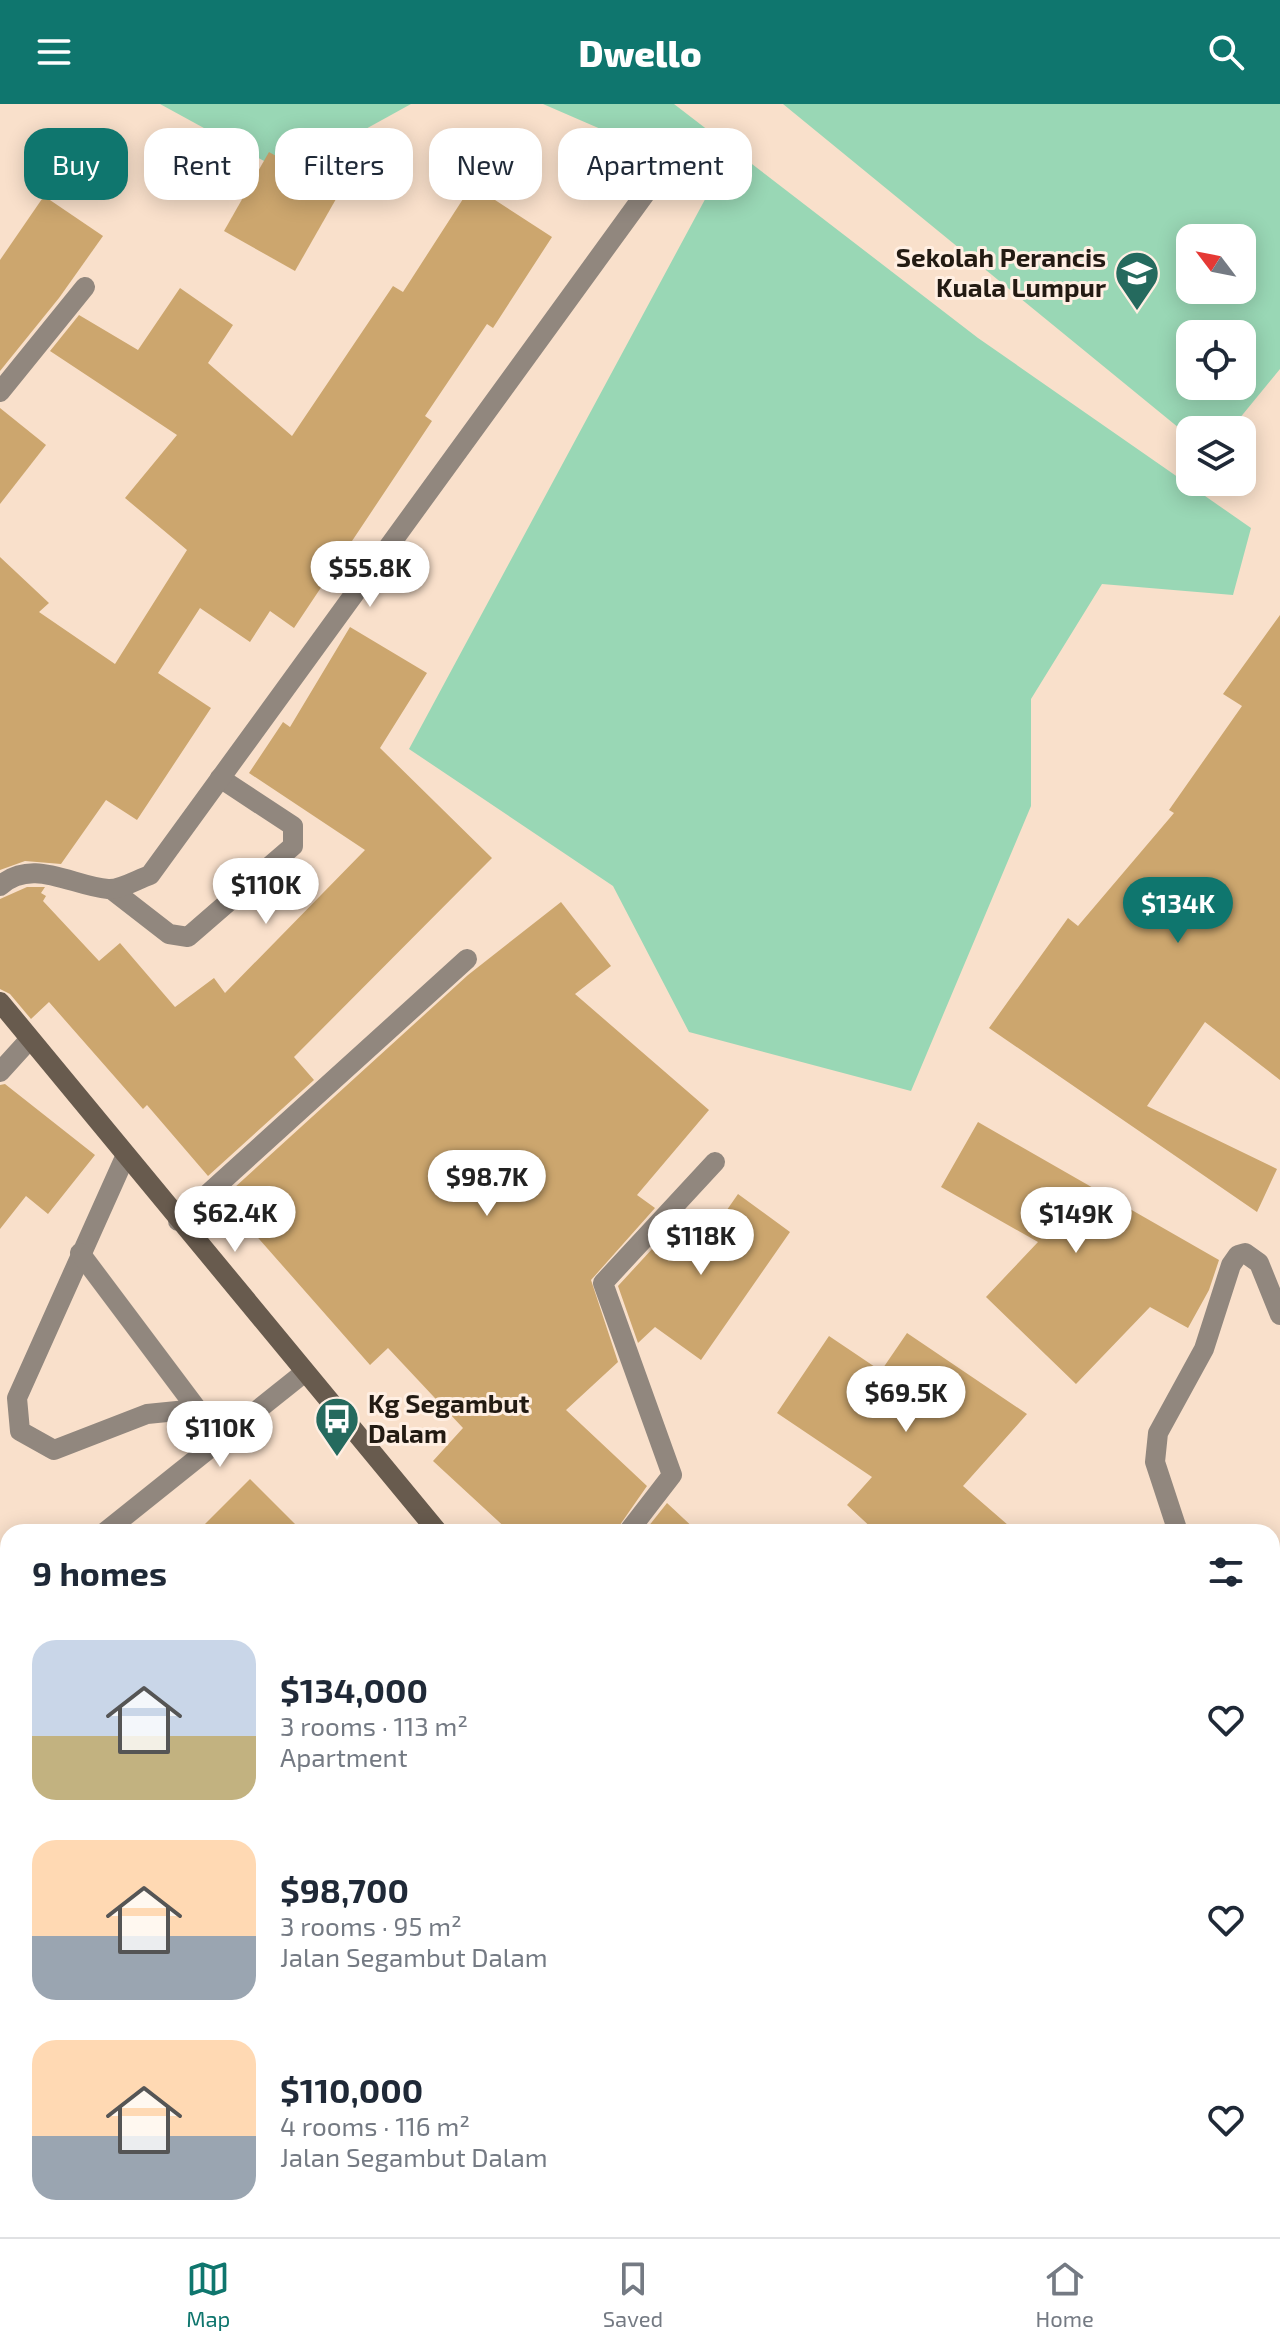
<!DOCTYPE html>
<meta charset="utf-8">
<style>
body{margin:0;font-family:"Exo 2",sans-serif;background:#f6f6f7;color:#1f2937;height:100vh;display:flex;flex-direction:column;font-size:30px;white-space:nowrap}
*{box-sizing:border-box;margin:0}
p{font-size:26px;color:#747a83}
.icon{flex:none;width:44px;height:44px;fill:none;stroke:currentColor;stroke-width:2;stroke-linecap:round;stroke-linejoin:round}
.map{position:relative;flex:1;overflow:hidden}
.drawer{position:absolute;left:0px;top:1420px;width:1280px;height:714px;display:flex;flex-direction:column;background:#fff;border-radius:24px 24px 0 0;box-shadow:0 4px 20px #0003}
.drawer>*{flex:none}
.guide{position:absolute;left:24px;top:24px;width:800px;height:72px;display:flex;gap:16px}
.needle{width:52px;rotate:302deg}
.buttons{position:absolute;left:1176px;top:120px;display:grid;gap:16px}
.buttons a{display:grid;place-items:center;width:80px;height:80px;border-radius:16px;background:#fff;box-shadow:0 4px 20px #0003;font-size:40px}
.price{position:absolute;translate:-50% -68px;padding:0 18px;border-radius:28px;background:#fff;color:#222;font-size:26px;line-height:52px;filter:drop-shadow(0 2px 4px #0008)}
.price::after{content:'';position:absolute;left:50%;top:48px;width:24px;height:18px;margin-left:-12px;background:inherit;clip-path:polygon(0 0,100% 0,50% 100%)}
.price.active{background:#0f766e;color:#fff}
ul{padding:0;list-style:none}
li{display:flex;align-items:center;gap:24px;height:200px;padding:0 32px}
li span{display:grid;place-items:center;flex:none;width:224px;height:160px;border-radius:24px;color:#555}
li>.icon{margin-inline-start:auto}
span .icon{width:96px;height:96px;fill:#fffc;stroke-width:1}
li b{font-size:34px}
h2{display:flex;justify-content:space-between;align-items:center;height:96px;padding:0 32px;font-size:34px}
.tag{padding:0 28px;border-radius:24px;background:#fff;box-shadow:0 4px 20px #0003;font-size:28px;line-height:72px}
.tag.active{background:#0f766e;color:#fff}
header{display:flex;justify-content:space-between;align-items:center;height:104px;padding:0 32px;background:#0f766e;color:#fff;font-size:36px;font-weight:800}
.tab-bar{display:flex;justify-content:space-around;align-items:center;height:112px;border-top:2px solid #e0e1e3;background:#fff;font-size:22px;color:#747a83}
.tab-bar a{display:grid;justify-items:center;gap:4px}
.tab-bar .active{color:#0f766e}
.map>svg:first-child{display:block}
.green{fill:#99d7b5;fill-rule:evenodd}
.building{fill:#cca66e}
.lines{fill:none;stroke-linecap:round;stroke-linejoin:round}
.lane{stroke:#91877e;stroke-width:20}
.street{stroke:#91877e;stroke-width:20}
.secondary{stroke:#685b4e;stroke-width:20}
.labels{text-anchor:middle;stroke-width:6;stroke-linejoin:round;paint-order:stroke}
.poi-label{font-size:26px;font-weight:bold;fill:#231b13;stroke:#ffefe3;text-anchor:end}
</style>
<header><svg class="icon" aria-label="menu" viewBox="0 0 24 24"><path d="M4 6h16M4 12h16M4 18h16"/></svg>Dwello<svg class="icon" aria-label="search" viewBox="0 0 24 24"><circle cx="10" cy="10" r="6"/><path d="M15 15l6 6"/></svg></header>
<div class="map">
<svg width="1280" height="2133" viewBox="0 0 1280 2133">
<rect width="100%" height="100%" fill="#f9e0cb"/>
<!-- green -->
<g class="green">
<path d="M160,0H411L286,69Z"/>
<path d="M543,0H674L978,234L1251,424L1233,491L1102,480L1031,595V702L911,987L689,928L613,782L409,645L716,75Z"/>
<path d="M783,0H1280V265L1230,326H1190V333ZM1242,134V186H1190V134ZM1242,230V282H1190V230Z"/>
</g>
<!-- building -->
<g class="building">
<path d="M269,48L340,88L295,167L224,127Z"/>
<path d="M472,81L552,133L493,224L487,220L425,312L432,317L294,524L270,507L250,538L200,504L158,569L211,604L137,716L106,696L61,760L25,757L0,766V453L49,499L39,508L115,560L187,446L125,394L177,331L50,247L79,211L138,246L180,184L233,221L208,259L292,332L393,182L403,188Z"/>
<path d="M44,92L103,132L59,194L0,267V156Z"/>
<path d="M0,304L46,341L0,400Z"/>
<path d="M1280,511V976L1205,918L1147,1002L1277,1065L1257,1108L989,924L1068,814L1078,822L1174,709L1169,706L1242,602L1223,590Z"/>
<path d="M350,523L427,569L380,644L492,754L294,953L314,976L208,1072L147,1001L143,1005L49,898L31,915L10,890L0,885V795L27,783H45L41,789L46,792L43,797L99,857L120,839L175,903L214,874L225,889L365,746L249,669L283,618L290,623Z"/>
<path d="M561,798L611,862L575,890L709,1006L637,1091L655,1104L591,1176L618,1258L566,1306L647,1382L615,1428H510L433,1357L463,1324L388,1244L370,1261L223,1094L468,871Z"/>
<path d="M5,980L95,1051L48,1110L26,1092L0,1125V981Z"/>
<path d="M978,1018L1219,1156L1209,1186L1188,1224L1150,1203L1076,1280L986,1193L1038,1138L941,1083Z"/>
<path d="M738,1090L790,1128L701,1256L655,1223L638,1239L618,1182L676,1119L704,1139Z"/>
<path d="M907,1229L1027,1310L963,1382L1016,1428H876L847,1401L872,1373L777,1309L829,1232L881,1267Z"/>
<path d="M250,1375L303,1428H197Z"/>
<path d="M667,1399L698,1428H644Z"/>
</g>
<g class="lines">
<!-- lane -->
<g class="lane">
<path d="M111,785L169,830L188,833L293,742V722L220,674"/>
<path d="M125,1053L17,1294L20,1327L54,1346L147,1310L197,1305L229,1329"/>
<path d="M178,1117L467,855"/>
<path d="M80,1149L197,1305"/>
<path d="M628,1428L672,1371L603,1179L715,1058"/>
<path d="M1272,2114L1280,2104"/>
<path d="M722,2133L727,2126"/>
<path d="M1258,2133L1263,2126"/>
</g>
<!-- street -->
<g class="street">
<path d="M0,288L85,183"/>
<path d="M0,782C32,753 72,782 108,785C120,786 138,775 150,771L650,83"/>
<path d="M0,968L29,936"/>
<path d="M105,1428L305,1268"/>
<path d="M1178,1428L1155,1358L1158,1329L1204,1245L1231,1161L1238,1151L1245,1149L1259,1159L1280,1211"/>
<path d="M0,1512L8,1506"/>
<path d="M1272,1634L1280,1635"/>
<path d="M113,2133L118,2126"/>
</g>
<!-- secondary -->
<g class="secondary">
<path d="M0,898L438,1428"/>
<path d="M1232,2126L1241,2133"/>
</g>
</g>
<!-- icons -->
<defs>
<g id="school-pin" transform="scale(2.3)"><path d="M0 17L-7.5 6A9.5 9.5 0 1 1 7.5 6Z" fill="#256a5e" stroke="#ffefe3"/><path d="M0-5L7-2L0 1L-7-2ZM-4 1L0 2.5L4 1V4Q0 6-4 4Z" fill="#fff"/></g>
<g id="bus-pin" transform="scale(2.3)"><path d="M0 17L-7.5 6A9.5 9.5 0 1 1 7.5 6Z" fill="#256a5e" stroke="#ffefe3"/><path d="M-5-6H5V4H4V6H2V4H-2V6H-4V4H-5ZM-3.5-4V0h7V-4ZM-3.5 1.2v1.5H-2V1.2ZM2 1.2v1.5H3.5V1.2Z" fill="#fff"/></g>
</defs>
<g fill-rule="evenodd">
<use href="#school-pin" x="1137" y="169"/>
<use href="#bus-pin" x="337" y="1315"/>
</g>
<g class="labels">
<!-- poi labels -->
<g class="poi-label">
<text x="1106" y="163">Sekolah Perancis<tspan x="1106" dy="30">Kuala Lumpur</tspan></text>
<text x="368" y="1309" text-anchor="start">Kg Segambut<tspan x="368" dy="30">Dalam</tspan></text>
</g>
</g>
</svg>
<div class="buttons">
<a><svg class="needle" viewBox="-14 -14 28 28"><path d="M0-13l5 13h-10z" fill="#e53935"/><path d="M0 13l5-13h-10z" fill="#747a83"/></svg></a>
<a><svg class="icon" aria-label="locate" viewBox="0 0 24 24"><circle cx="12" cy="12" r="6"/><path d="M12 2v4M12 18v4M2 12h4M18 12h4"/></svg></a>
<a><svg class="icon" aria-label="layers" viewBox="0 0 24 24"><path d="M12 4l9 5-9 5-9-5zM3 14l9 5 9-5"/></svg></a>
</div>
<b class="price" style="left:370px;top:505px">$55.8K</b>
<b class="price" style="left:266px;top:822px">$110K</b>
<b class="price active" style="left:1178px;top:841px">$134K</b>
<b class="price" style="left:487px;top:1114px">$98.7K</b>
<b class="price" style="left:235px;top:1150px">$62.4K</b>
<b class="price" style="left:1076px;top:1151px">$149K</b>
<b class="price" style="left:701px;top:1173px">$118K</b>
<b class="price" style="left:906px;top:1330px">$69.5K</b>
<b class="price" style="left:220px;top:1365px">$110K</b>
<div class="guide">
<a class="tag active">Buy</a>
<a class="tag">Rent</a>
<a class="tag">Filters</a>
<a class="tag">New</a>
<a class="tag">Apartment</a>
</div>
<section class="drawer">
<h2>9 homes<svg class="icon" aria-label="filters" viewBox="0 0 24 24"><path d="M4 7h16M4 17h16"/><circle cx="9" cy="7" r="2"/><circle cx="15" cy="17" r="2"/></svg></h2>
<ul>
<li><span style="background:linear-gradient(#c9d6e8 60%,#c2b280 0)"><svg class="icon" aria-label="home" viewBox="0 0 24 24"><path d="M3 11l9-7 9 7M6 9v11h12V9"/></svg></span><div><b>$134,000</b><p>3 rooms · 113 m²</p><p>Apartment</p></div><svg class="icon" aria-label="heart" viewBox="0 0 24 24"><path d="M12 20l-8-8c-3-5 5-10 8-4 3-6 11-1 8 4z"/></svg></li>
<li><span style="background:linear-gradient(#ffd9b3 60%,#9aa5b1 0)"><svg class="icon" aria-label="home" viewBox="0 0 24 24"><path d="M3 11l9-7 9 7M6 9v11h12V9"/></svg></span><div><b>$98,700</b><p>3 rooms · 95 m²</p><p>Jalan Segambut Dalam</p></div><svg class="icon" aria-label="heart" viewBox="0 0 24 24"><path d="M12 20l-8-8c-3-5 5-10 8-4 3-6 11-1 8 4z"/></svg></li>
<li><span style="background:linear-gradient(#ffd9b3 60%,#9aa5b1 0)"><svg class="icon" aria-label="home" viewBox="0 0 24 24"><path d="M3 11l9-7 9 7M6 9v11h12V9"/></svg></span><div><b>$110,000</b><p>4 rooms · 116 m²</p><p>Jalan Segambut Dalam</p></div><svg class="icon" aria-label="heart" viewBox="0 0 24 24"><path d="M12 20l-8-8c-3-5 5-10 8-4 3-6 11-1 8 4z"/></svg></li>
</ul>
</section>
</div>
<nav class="tab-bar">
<a class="active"><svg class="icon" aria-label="map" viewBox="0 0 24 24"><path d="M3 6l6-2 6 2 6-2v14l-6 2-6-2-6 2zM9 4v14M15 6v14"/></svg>Map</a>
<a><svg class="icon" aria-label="saved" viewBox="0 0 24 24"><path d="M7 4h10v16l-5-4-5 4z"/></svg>Saved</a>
<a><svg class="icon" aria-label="home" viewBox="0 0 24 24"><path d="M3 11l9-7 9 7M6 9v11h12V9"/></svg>Home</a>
</nav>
